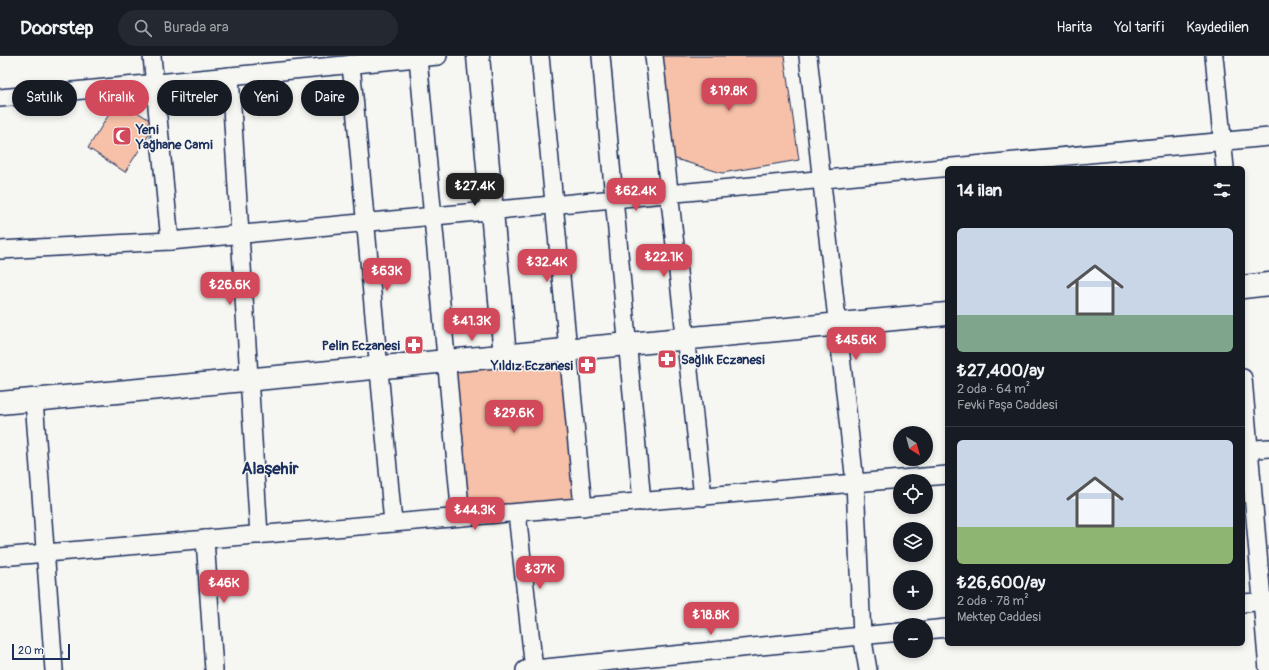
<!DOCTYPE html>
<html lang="tr">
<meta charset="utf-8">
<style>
body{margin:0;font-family:Pangolin,sans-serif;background:#242831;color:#f1f3f6;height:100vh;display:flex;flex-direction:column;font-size:15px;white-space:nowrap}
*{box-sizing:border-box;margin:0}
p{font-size:13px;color:#9ea1a6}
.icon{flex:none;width:22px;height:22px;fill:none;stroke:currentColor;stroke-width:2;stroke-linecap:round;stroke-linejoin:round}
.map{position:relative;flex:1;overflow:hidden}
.side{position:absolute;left:945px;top:110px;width:300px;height:480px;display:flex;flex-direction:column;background:#171b24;border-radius:6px;box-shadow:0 2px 6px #0003}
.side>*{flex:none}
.guide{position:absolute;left:12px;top:24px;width:380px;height:36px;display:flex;gap:8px}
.needle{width:26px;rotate:144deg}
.controls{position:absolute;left:893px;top:370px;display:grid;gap:8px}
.controls a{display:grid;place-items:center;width:40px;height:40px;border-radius:50%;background:#171b24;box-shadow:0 2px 6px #0003;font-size:20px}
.scale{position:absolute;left:12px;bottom:10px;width:58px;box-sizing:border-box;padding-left:4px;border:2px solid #1b2f5e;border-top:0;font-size:11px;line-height:14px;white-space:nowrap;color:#1b2f5e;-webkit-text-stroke:3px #f6f6f2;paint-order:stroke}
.price{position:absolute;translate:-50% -34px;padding:0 9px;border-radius:8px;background:#d1495b;color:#fff;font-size:13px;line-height:26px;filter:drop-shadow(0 1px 2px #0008)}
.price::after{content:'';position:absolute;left:50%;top:24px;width:12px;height:9px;margin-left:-6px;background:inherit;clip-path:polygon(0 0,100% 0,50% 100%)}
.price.on{background:#222;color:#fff}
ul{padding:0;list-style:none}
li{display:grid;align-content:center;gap:8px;height:212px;padding:0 12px}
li+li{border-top:1px solid #363941}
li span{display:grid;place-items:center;height:124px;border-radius:6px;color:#555}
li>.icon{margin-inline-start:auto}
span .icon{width:72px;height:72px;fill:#fffc;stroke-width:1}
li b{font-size:17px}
h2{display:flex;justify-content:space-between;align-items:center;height:48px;padding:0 12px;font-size:17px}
.chip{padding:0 14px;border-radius:18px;background:#171b24;box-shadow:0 2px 6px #0003;font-size:14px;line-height:36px}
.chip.on{background:#d1495b;color:#fff}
header{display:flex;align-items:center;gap:24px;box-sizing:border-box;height:56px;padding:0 20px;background:#171b24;border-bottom:1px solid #363941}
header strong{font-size:19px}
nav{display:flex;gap:22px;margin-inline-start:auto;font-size:14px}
.search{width:280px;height:36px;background:#242831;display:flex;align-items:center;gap:10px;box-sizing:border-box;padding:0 14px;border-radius:22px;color:#9ea1a6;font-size:15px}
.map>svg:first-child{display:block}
.building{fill:#f6c1a8;stroke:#1b2f5e}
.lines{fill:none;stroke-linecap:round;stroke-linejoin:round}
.street-casing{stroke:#1b2f5e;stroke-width:20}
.secondary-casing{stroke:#1b2f5e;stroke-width:25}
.street{stroke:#f6f6f2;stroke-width:17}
.secondary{stroke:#f6f6f2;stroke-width:22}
.labels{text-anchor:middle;stroke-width:3;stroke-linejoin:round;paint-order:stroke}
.poi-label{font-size:13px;font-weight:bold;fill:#1b2f5e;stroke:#f6f6f2;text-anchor:start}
.district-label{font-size:17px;font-weight:bold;fill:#1b2f5e;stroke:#f6f6f2}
</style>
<header>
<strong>Doorstep</strong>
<div class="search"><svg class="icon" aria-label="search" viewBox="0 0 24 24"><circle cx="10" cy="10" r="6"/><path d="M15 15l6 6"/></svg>Burada ara</div>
<nav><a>Harita</a><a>Yol tarifi</a><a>Kaydedilen</a></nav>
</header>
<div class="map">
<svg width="1269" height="614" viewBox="0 0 1269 614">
<rect width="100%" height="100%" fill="#f6f6f2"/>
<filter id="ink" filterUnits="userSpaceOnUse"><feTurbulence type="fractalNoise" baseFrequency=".025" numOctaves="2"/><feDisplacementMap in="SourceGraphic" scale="8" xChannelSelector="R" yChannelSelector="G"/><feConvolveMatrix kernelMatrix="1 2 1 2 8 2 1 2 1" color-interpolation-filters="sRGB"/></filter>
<g filter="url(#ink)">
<!-- building -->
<g class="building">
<path d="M662,0H784L799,104L722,117L669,101Z"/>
<path d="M118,44L156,68L125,116L88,92Z"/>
<path d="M565,300L577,446L464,456L451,310Z"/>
</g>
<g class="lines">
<!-- street casing -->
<g class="street-casing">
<g id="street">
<path d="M152,0L170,185"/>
<path d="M540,0L583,451"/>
<path d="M601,0L642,446"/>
<path d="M654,0L703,441"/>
<path d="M808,0L855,427L862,579L868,614"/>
<path d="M1214,0L1225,112"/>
<path d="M418,2L461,461"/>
<path d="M351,8L393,467"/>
<path d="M230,20L259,479"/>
<path d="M0,42L438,0"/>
<path d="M0,194L170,185L1269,81"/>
<path d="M1243,322L1268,614"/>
<path d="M34,344L54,614"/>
<path d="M1243,394L1269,392"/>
<path d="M517,457L534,614"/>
<path d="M205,483L214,614"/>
<path d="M0,501L947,419"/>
<path d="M1243,547L1269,545"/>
<path d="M926,574L947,572"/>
<path d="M525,614L900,576"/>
</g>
</g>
<!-- secondary casing -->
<g class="secondary-casing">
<g id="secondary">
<path d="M478,0L505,300"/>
<path d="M1243,231L1269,228"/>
<path d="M0,347L947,258"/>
</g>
</g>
<!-- street -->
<use href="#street" class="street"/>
<!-- secondary -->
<use href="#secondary" class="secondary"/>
</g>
</g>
<!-- icons -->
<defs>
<g id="mosque-square" transform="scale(1)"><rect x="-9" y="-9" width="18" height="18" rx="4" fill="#d1495b" stroke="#f6f6f2"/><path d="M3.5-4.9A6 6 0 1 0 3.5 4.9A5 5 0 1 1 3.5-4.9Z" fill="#fff"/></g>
<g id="pharmacy-square" transform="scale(1)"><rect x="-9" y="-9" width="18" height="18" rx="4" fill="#d1495b" stroke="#f6f6f2"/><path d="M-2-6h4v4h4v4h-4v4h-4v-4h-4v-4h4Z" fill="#fff"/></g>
</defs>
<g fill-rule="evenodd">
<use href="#mosque-square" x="122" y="80"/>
<use href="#pharmacy-square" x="414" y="289"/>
<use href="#pharmacy-square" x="667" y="303"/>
<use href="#pharmacy-square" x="587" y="309"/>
</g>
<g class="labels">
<!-- poi labels -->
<g class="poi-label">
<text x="136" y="78">Yeni<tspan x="136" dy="15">Yağhane Cami</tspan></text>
<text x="400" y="294" text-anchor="end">Pelin Eczanesi</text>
<text x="681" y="308">Sağlık Eczanesi</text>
<text x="573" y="314" text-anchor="end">Yıldız Eczanesi</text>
</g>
<!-- district labels -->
<g class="district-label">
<text x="270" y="418">Alaşehir</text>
</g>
</g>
</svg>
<div class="controls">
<a><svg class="needle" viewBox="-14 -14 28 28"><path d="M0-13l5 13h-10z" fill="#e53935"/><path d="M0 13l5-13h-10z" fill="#9ea1a6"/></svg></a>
<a><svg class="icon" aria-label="locate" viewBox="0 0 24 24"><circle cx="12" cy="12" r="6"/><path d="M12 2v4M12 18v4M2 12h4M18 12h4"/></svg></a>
<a><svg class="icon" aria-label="layers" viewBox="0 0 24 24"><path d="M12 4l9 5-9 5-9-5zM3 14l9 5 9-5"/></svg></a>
<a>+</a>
<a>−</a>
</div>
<div class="scale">20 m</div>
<b class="price" style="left:729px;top:56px">₺19.8K</b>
<b class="price on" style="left:475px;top:151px">₺27.4K</b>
<b class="price" style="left:636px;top:156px">₺62.4K</b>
<b class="price" style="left:664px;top:222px">₺22.1K</b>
<b class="price" style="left:547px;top:227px">₺32.4K</b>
<b class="price" style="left:387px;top:236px">₺63K</b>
<b class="price" style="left:230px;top:250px">₺26.6K</b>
<b class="price" style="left:472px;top:286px">₺41.3K</b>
<b class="price" style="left:856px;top:305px">₺45.6K</b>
<b class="price" style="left:514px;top:378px">₺29.6K</b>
<b class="price" style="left:475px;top:475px">₺44.3K</b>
<b class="price" style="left:540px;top:534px">₺37K</b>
<b class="price" style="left:224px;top:548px">₺46K</b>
<b class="price" style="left:711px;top:580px">₺18.8K</b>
<div class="guide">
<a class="chip">Satılık</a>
<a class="chip on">Kiralık</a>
<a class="chip">Filtreler</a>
<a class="chip">Yeni</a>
<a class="chip">Daire</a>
</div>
<section class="side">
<h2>14 ilan<svg class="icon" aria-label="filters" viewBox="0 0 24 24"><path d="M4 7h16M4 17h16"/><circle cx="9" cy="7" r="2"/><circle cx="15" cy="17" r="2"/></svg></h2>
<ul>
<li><span style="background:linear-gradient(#c9d6e8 70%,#7fa58c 0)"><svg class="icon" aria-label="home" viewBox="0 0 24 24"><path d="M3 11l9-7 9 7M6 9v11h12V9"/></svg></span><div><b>₺27,400/ay</b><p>2 oda · 64 m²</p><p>Fevki Paşa Caddesi</p></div></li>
<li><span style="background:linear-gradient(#c9d6e8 70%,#8fb573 0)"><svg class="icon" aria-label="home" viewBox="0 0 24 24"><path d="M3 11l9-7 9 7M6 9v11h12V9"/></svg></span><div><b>₺26,600/ay</b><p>2 oda · 78 m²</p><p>Mektep Caddesi</p></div></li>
</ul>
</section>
</div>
